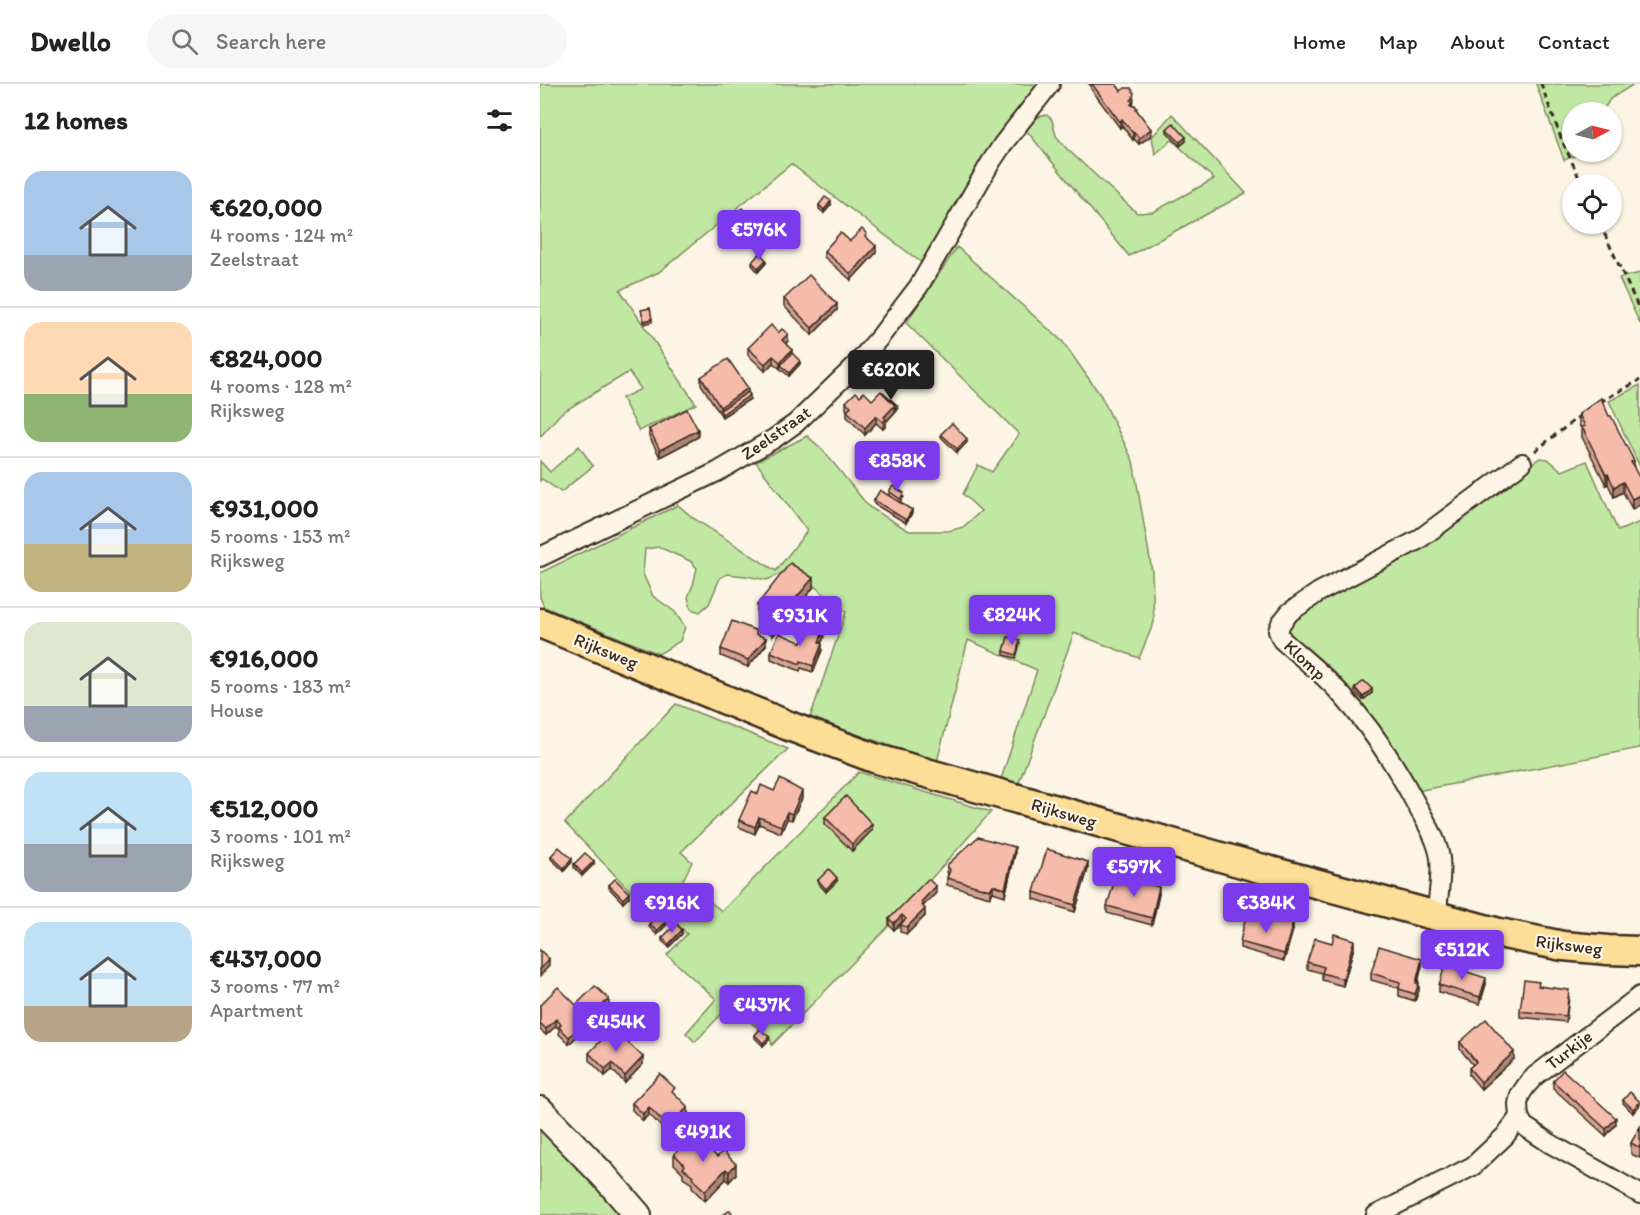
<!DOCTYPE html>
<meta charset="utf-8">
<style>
body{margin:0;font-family:Itim,sans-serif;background:#f6f6f6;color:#222;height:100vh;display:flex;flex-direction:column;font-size:22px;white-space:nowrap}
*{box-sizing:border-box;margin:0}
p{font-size:20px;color:#767676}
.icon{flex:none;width:33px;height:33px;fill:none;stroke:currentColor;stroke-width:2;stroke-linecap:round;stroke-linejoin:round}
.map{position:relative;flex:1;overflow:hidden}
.sheet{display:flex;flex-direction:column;background:#fff;width:540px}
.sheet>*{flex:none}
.needle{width:39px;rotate:83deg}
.buttons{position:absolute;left:1022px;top:18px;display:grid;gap:12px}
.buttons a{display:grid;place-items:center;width:60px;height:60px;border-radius:50%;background:#fff;box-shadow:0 2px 4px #0004;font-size:30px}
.price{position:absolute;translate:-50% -51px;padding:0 14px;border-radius:6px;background:#7c3aed;color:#fff;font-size:20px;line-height:39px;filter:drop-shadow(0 2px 3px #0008)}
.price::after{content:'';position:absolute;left:50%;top:36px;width:18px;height:14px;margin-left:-9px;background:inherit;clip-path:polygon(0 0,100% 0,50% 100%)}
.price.on{background:#222;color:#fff}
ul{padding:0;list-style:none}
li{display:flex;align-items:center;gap:18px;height:150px;padding:0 24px}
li+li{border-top:2px solid #e0e0e0}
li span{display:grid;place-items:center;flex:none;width:168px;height:120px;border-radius:18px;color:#555}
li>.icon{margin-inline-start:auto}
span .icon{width:72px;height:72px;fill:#fffc;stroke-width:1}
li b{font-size:26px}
h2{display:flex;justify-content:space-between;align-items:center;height:72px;padding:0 24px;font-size:26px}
header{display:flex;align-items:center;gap:36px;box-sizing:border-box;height:84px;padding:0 30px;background:#fff;border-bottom:2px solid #e0e0e0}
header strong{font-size:28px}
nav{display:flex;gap:33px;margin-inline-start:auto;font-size:21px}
.search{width:420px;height:54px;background:#f6f6f6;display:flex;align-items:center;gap:15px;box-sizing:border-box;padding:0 21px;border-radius:33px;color:#767676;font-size:22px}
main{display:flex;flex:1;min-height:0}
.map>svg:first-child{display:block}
.green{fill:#c1e8a3;stroke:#7e8960;stroke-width:1.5}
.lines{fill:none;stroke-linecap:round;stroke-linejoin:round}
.street-casing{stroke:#3b2a1e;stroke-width:22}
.secondary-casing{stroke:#3b2a1e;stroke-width:30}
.primary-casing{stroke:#3b2a1e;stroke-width:33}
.path{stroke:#3b2a1e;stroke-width:3;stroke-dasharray:6 4.5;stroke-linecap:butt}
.street{stroke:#fcf5e5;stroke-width:18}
.secondary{stroke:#fcf5e5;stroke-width:26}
.primary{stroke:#fdde96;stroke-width:28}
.wall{fill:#d3a293;stroke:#3b2a1e;stroke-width:1.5}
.shaded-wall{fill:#ac8478;stroke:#3b2a1e;stroke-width:1.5}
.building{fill:#f5bcab;stroke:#3b2a1e;stroke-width:1.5}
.labels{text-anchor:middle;stroke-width:4.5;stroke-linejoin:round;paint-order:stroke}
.street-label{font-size:18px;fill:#3b2a1e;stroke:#fcf5e5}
</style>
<header>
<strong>Dwello</strong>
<div class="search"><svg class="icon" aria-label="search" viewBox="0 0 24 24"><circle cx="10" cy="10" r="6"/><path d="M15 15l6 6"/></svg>Search here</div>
<nav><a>Home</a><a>Map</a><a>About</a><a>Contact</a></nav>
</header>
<main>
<section class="sheet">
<h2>12 homes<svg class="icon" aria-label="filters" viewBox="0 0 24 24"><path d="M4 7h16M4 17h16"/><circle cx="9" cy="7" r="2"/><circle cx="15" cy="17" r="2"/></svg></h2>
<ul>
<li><span style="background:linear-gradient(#a9c7e8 70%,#9aa5b1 0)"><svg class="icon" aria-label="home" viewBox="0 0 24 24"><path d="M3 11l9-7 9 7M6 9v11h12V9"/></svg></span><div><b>€620,000</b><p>4 rooms · 124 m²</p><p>Zeelstraat</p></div></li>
<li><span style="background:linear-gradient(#ffd9b3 60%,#8fb573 0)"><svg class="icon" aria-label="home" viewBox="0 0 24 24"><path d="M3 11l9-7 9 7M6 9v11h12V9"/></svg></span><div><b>€824,000</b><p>4 rooms · 128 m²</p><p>Rijksweg</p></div></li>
<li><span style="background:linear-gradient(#a9c7e8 60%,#c2b280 0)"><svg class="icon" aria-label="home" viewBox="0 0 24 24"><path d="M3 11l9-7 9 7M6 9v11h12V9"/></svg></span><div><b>€931,000</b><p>5 rooms · 153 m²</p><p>Rijksweg</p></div></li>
<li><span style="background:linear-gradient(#dfe7d0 70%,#9aa5b1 0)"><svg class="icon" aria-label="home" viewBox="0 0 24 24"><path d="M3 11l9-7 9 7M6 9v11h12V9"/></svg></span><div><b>€916,000</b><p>5 rooms · 183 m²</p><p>House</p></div></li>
<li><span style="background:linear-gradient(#bfe0f5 60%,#9aa5b1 0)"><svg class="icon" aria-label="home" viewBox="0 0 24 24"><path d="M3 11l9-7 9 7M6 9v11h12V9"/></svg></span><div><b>€512,000</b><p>3 rooms · 101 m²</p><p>Rijksweg</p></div></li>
<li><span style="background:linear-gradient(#bfe0f5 70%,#b9a48a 0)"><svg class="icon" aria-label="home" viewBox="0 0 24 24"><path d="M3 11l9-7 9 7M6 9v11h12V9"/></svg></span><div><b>€437,000</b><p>3 rooms · 77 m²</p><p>Apartment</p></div></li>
</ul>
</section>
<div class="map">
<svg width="1100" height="1131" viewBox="0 0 1100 1131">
<rect width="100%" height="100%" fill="#fcf5e5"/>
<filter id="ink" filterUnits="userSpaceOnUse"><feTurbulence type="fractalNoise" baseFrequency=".0167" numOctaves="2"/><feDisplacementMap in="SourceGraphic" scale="12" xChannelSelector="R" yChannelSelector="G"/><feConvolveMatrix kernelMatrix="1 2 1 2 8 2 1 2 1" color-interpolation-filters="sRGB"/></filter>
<g filter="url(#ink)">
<!-- green -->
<g class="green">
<path d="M0,0H504L382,179L251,80L119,188L80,206L156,320L99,347L82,314L101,305L89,288L21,329L0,353Z"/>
<path d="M996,0H1094L1070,15L1062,28H1032V68H1045L1024,76Z"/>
<path d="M632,30L706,109L589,172L486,46L498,33L507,31L512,36L516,52L527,65L597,129L613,128L674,95L632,56L615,70L612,53Z"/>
<path d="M417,163L523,258L561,312L593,377L612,487L614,538L599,574L534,549L478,701L461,695L497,586L428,556L397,678L270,634L306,528L258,489L248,486L227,496L206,492L187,490L180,494L169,520L160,528L151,525L148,513L153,501L157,484L150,477L119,463L105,465L103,490L113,512L135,528L145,543L140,557L119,570L4,523L0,513V489L138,421L153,434L236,487L267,447L216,378L267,352L282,365L329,423L369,447H409L423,443L441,427L423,410L438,381L452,388L479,350L366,239Z"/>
<path d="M1100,189V240L1079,194Z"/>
<path d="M1100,301V383L1069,317Z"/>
<path d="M39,362L53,382L21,408L2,395L0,397V377L10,388Z"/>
<path d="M1000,374L1008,375L1022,387L1047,377L1078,447L1100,438V664L877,707L747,552V544L749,539Z"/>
<path d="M136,620L248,665L141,768L152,778L142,798C146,808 150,817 160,822L170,818L182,827L319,688L451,728L345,846L232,961L230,953L189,922L155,958L146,949L176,915L127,871L147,850L121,823L115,829L95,812L25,739Z"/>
<path d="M0,1043L81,1131H0Z"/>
</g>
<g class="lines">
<!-- street casing -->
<g class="street-casing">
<g id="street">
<path d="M0,473L177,388L235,354L256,339L314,283L340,253L379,202L451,78L463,60L510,0"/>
<path d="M896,834C898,814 902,794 900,774C897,755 886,738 876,720C854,678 831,643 799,608C782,589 761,573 742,556L738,547L741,539L750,528L779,508L878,456L982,379"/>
<path d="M1100,912L995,992L986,1002L980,1011L978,1020L979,1033L984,1042L1011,1060L1100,1110"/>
<path d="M836,1131L933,1082L965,1052L979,1033"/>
</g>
</g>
<!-- secondary casing -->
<g class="secondary-casing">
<path id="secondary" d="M0,1026L65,1093L98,1131"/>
</g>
<!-- primary casing -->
<g class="primary-casing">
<path id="primary" d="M0,539L249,642L334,674L716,783L959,849L1023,862L1068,866L1100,867"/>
</g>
<!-- path -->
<g class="path">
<path d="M1001,0L1021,54L1042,100"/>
<path d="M1060,140L1100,227"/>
<path d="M1060,318L1100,296"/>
<path d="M995,367L1042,330"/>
</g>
<!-- street -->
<use href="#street" class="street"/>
<!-- secondary -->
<use href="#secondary" class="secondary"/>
<!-- primary -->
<use href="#primary" class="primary"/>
</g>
<!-- wall -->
<g class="wall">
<path d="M549,0H576L581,7L594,15L593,22L597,27L611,52L599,60L594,55L593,56L582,42L580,44L551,5V2Z"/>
<path d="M627,45L646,57L640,62L627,48Z"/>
<path d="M279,121H291L284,129L279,125Z"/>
<path d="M206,132L196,141L192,136V133Z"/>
<path d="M327,153L336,169L311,196L284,173V167L310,157Z"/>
<path d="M212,178L226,179L218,188L212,181Z"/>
<path d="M244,215L297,226L272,251L244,222Z"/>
<path d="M248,257L245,260L260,280L249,292L233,279L225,287L208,271V264Z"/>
<path d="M161,293L208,308L210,315L182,333L161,300Z"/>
<path d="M320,312L332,316L358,325L346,338V342L343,345L336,339L325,351L307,333V326L306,325V318Z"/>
<path d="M1039,330L1069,332L1094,377L1092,425L1083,408L1074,413L1068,400L1066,401L1042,353V347L1039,340Z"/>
<path d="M109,345L158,353L120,373L109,352Z"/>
<path d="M401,350L427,358L417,369L401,353Z"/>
<path d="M349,407L364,413L360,418L372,429L366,439L334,420V416L349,411Z"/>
<path d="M273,504L233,552L226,546V538L217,531V521Z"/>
<path d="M284,553L281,559L282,566L273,588L261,584L260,587L231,575V568Z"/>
<path d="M480,560L476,574L464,571V567Z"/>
<path d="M226,561L208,583L181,572V565Z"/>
<path d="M815,604L832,609L823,616L815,608Z"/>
<path d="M234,707L262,714L252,736L247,735L241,749L219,740L215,750L199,743V736L218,710Z"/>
<path d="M285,733L332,746L312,767L285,740Z"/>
<path d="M475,770L465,812L453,808L450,813L407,801V794L408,790L407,788V781Z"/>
<path d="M11,772L32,778L24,787L11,775Z"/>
<path d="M34,780H54L42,792L34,784Z"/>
<path d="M548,785L535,828L494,815V808Z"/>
<path d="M278,796L297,797L286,808L278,799Z"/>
<path d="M69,801L89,813L83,819L69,804Z"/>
<path d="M396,809L383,822L385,832L367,850L360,848V841L362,839V838L354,846L349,841V835Z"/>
<path d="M619,810L612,841L567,829V822Z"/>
<path d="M130,837L117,851L109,843V840Z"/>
<path d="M753,846L744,877L700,864V858Z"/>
<path d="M142,850L129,863L122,857V854Z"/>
<path d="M792,859L814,863L803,902L782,896V889L767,885V878Z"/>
<path d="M882,881L878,899L879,906L875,917L859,912V904L831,896V889Z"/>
<path d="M946,900L940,920L899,908V901Z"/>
<path d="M999,903L1029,913L1026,938L980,933V927Z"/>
<path d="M0,921H36L69,922L29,960L19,950V945L16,942L6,951L0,946Z"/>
<path d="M215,951L229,956L223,962L215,954Z"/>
<path d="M920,958L974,975L941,1005L929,991V984L933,981L920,965Z"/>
<path d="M49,969L103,980L85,999L72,986L65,992L49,976Z"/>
<path d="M1013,997L1076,1040L1066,1052L1013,1004Z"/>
<path d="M135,1010L148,1029L128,1050L109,1030L103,1037L92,1026V1019Z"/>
<path d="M1083,1016L1100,1018L1093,1029L1083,1019Z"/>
<path d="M1100,1043V1074L1091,1070V1059Z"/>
<path d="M159,1059L177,1073L196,1090L189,1098L186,1095L165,1117L152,1104V1100L143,1094V1089L134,1080V1070Z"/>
</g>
<!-- shaded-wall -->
<g class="shaded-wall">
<path d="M582,35V42L580,44V38Z"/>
<path d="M611,45V52L599,60V54Z"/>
<path d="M594,48V55L593,56V49Z"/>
<path d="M646,53V57L640,62V58Z"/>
<path d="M291,117V121L284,129V126Z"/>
<path d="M206,129V132L196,141V138Z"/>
<path d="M336,162V169L311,196V190Z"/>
<path d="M226,176V179L218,188V184Z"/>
<path d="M297,220V226L272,251V244Z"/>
<path d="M112,235V238L104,240V237Z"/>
<path d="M248,250V257L242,263V256Z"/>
<path d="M252,266V273L241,281L240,285V278Z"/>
<path d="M233,272V279L225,287V280Z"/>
<path d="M260,277V280L249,292V289Z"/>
<path d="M208,304V311L180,326V323Z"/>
<path d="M210,311V315L182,333V330Z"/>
<path d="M355,321V328L346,338V342L343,345L344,333Z"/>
<path d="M336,332V339L325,351V344Z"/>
<path d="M158,346V353L120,373V366Z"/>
<path d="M427,355V358L417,369V365Z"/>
<path d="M1068,390V400L1066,401V391Z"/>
<path d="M1083,398V408L1074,413V403Z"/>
<path d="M1100,411V421L1092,425V415Z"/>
<path d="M372,426V429L366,439V436Z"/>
<path d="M273,494V504L233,552V541Z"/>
<path d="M284,546V553L279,565V558Z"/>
<path d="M226,554V561L208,583V576Z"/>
<path d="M282,560V566L273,588V582Z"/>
<path d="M832,605V609L823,616V613Z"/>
<path d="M262,707V714L252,736V730Z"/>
<path d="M247,728V735L241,749V742Z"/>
<path d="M219,733V740L215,750V743Z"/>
<path d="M332,740V746L312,767V760Z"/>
<path d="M475,763V770L465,812V805Z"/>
<path d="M32,775V778L24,787V784Z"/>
<path d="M54,777V780L42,792V789Z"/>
<path d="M548,778V785L535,828V821Z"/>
<path d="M297,794V797L286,808V805Z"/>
<path d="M453,801V808L450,813V806Z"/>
<path d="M396,802V809L383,822V826L381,818Z"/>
<path d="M619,803V810L612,841V834Z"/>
<path d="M89,809V813L83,819V815Z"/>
<path d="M385,825V832L367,850V843Z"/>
<path d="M362,831V838L354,846V839Z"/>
<path d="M130,834V837L117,851V847Z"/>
<path d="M753,839V846L744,877V870Z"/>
<path d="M142,846V850L129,863V860Z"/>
<path d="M814,856V863L803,902V895Z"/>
<path d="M9,875V882L0,892V885Z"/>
<path d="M882,875V881L876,906V899Z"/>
<path d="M946,894V900L940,920V913Z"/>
<path d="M879,899V906L875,917V910Z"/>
<path d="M69,915V922L29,960V953Z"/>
<path d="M16,935V942L6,951V945Z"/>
<path d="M229,953V956L223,962V959Z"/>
<path d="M974,968V975L941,1005V998Z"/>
<path d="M103,973V980L85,999V992Z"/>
<path d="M72,979V986L65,992V985Z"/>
<path d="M1100,1018V1021L1093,1029V1025Z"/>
<path d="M109,1023V1030L103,1037V1030Z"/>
<path d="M148,1023V1029L128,1050V1043Z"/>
<path d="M1076,1034V1040L1066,1052V1045Z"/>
<path d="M196,1080V1090L189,1098V1088Z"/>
<path d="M186,1085V1095L165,1117V1107Z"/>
</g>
<!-- building -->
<g class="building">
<path d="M552,0H576L581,7L585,4H591L594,9L593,14L591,16L593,19L591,20L593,22L595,21L597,24L596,25L611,45L599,54L594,48L593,49L582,35L580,38Z"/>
<path d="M633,39L646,53L640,58L627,45Z"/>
<path d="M285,113L291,117L284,126L279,121Z"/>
<path d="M202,124L206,129L196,138L192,133Z"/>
<path d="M322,145L327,150L325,152L336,162L311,190L284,167L300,149L302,150L310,157Z"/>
<path d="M220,169L226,176L218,184L212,178Z"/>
<path d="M269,191L297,220L272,244L244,215Z"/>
<path d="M110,224L112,235L104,237L101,226Z"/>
<path d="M231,241L238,249L242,245L248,250L242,256L252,266L240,278L233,272L225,280L208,264Z"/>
<path d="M252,269L260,277L249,289L241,281Z"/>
<path d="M188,275L208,304L180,323L161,293Z"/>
<path d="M341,307L355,321L344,333L346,335L343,338L336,332L325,344L307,327L311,322L306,318L316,308L320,312L324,308L332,316Z"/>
<path d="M208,308L210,311L182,330L180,326Z"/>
<path d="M342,308H343L358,322L355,324V321Z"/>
<path d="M1061,314L1069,332H1071L1094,377L1091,378L1100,395V411L1092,415L1083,398L1074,403L1068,390L1066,391L1042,343L1045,342L1039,330Z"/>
<path d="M147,325L158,346L120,366L109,345Z"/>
<path d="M412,339L427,355L417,365L401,350Z"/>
<path d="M353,402L364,409L360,415L349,407Z"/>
<path d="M340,406L372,426L366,436L334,416Z"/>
<path d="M250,479L273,494L233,541L226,536L231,531L217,521Z"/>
<path d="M192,537L217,547L216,550L226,554L208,576L181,565Z"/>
<path d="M270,540L284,546L279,558L282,560L273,582L261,577L260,580L231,568L239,549L262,559Z"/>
<path d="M468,553L480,556L476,571L464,567Z"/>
<path d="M824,597L832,605L823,613L815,604Z"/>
<path d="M240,695L262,707L252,730L247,728L241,742L219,733L215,743L199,736L212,707L218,710L221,701L234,707Z"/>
<path d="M306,712L332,740L312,760L285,733Z"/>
<path d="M438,753L475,763L465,805L453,801L450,806L407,794L410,786L407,781Z"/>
<path d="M19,763L32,775L24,784L11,772Z"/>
<path d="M507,765L548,778L535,821L494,808Z"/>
<path d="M45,769L54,777L42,789L34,780Z"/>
<path d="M289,785L297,794L286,805L278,796Z"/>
<path d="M75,795L89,809L83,815L69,801Z"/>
<path d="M388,795L396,802L381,818L383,820L382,821L385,825L367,843L360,841L366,835L362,831L354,839L349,835Z"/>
<path d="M575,795L595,801L597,797L619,803L612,834L567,822Z"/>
<path d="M123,826L130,834L117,847L109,840Z"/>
<path d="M706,831L737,840L739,835L753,839L744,870L700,858Z"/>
<path d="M136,840L142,846L129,860L122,854Z"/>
<path d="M794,850L814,856L803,895L782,889L784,883L767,878L775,854L792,859Z"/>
<path d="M839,862L882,875L876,899H879L875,910L859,905L860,898L831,889Z"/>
<path d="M0,866L9,875L0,885Z"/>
<path d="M905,881L946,894L940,913L899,901Z"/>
<path d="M984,896L999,898L998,902L1029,906L1026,932L980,927Z"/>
<path d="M55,902L69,915L29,953L19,943L21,940L16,935L6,945L0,939V921L18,903L36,921Z"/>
<path d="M946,935L974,968L941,998L929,984L936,978L920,958Z"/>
<path d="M73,944L103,973L85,992L72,979L65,985L49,969Z"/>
<path d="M220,945L229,953L223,959L215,951Z"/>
<path d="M1023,986L1076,1034L1066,1045L1013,997Z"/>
<path d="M120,990L135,1004L132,1007L148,1023L128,1043L109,1023L103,1030L92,1019Z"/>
<path d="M1090,1008L1100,1018L1093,1025L1083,1016Z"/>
<path d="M1100,1043V1064L1091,1059Z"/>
<path d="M151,1052L159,1059L161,1057L177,1073L183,1067L196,1080L189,1088L186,1085L165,1107L152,1094L153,1092L143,1084L145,1081L134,1070Z"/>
<path d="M190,1126L193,1131H183Z"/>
</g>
</g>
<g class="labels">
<!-- street labels -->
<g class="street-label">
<text transform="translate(236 349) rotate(-35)" y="6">Zeelstraat</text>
<text transform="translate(66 567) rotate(22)" y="6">Rijksweg</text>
<text transform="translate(765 576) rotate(43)" y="6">Klomp</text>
<text transform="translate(524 729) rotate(16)" y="6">Rijksweg</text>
<text transform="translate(1029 861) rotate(7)" y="6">Rijksweg</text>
<text transform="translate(1029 966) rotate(-37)" y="6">Turkije</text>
</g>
</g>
</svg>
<div class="buttons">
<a><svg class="needle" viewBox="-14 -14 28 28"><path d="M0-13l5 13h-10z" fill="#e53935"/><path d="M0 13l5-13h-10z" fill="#767676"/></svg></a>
<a><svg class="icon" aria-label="locate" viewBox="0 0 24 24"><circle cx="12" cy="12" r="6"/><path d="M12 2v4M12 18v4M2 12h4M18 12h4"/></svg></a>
</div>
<b class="price" style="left:219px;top:177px">€576K</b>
<b class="price on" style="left:351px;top:317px">€620K</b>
<b class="price" style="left:357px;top:408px">€858K</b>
<b class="price" style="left:472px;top:562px">€824K</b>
<b class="price" style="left:260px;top:563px">€931K</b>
<b class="price" style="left:594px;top:814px">€597K</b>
<b class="price" style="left:132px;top:850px">€916K</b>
<b class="price" style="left:726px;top:850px">€384K</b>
<b class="price" style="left:922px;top:897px">€512K</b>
<b class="price" style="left:222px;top:952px">€437K</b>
<b class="price" style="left:76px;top:969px">€454K</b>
<b class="price" style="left:163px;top:1079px">€491K</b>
</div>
</main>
